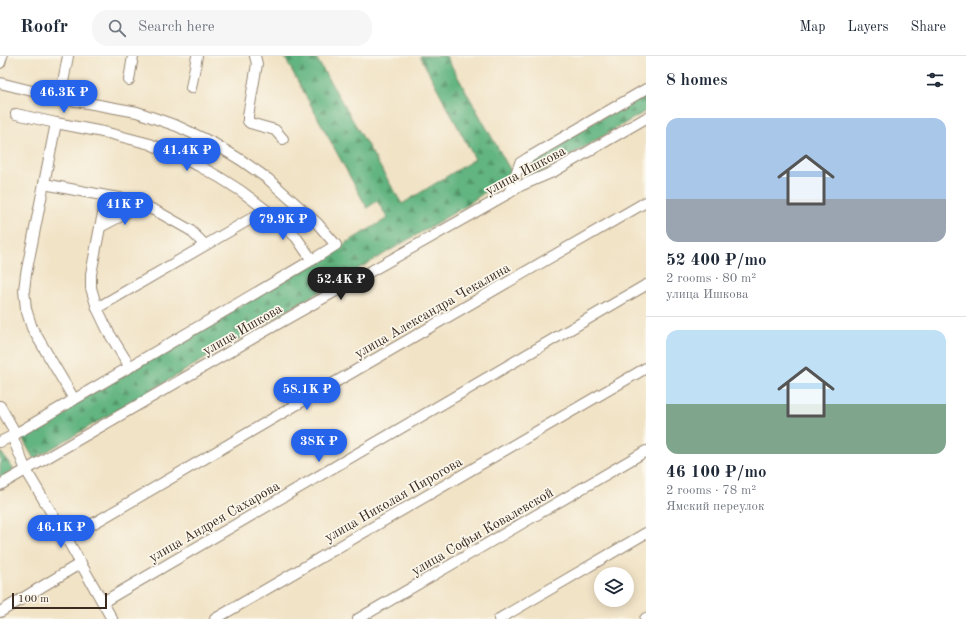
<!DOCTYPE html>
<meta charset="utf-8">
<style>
body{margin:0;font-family:"Old Standard TT",serif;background:#f6f6f7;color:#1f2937;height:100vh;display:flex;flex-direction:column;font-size:15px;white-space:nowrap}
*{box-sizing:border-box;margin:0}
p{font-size:13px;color:#747a83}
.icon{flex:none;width:22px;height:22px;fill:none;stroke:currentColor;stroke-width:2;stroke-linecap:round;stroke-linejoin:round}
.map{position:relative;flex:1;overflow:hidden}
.panel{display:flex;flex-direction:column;background:#fff;width:320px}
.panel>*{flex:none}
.tools{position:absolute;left:594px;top:511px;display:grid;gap:8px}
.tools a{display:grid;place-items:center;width:40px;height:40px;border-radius:50%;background:#fff;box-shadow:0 2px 10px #0003;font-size:20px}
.scale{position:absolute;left:12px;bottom:10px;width:95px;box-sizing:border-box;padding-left:4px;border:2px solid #3b2a1e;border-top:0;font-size:11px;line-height:14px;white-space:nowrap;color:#3b2a1e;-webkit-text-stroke:3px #fbf7ec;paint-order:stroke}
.price{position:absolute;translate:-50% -34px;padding:0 9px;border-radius:14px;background:#2563eb;color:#fff;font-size:13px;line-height:26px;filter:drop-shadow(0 1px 2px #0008)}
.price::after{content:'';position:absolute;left:50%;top:24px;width:12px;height:9px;margin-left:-6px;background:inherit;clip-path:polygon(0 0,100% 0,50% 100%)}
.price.active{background:#222;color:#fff}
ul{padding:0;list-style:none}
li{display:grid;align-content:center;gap:8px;height:212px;padding:0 20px}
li+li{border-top:1px solid #e0e1e3}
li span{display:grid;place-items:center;height:124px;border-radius:12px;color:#555}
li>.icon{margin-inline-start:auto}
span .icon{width:72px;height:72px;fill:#fffc;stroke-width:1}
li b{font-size:17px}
h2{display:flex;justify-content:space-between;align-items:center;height:48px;padding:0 20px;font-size:17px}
header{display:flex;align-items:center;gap:24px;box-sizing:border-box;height:56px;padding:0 20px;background:#fff;border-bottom:1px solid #e0e1e3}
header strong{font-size:19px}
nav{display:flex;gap:22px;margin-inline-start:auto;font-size:14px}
.search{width:280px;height:36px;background:#f6f6f7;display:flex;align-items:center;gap:10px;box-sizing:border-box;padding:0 14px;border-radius:16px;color:#747a83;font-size:15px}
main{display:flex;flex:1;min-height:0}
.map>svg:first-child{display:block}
.forest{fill:url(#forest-firs);stroke:#4e6f4f}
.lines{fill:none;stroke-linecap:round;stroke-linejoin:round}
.minor-casing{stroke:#968672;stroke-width:12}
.minor{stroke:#fff;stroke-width:10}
.labels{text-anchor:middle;stroke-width:3.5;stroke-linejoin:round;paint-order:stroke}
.street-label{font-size:14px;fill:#3b2a1e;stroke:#fbf7ec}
</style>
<header>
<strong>Roofr</strong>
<div class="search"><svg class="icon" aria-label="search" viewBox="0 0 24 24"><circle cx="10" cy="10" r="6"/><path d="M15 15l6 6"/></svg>Search here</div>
<nav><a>Map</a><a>Layers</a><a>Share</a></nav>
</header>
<main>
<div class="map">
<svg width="646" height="563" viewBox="0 0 646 563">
<defs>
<pattern id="forest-firs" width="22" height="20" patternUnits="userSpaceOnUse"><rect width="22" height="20" fill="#62b480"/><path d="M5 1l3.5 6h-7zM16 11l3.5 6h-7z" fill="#529368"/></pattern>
</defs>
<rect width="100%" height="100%" fill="#fbf7ec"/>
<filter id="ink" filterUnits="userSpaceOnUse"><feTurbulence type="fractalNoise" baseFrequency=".025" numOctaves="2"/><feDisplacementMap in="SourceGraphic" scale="8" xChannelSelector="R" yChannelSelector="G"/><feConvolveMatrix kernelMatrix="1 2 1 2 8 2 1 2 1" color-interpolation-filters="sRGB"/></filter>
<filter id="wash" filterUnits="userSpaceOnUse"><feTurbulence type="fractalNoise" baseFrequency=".012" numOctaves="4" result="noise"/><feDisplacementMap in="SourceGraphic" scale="16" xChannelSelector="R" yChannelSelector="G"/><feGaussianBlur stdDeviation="0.9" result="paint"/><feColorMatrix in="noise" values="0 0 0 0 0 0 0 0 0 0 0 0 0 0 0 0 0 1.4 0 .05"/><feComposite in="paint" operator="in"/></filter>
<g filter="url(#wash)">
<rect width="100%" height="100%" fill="#f1e3c6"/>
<!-- forest -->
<g class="forest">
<path d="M284,0H315L402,148L475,103L420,0H446L512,117L464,151L34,403L21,380L388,162L377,145L367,152Z"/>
<path d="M646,35V55L533,121H526L521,116L525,108Z"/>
<path d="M0,395L14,414L0,422Z"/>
</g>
</g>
<g filter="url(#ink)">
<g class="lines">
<!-- minor casing -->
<g class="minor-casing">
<g id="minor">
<path d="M255,0L257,8L248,60V65L250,67L275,74L283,83"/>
<path d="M0,7L2,0"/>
<path d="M129,24L133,0"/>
<path d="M0,27L60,42L137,56L177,70L213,87L241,104L268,123L317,167L336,189L312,204L12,380L0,386"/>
<path d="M191,32L197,0"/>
<path d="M60,42L68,0"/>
<path d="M16,58L56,67L108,77L150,88L199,110L219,121L241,135L266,154L296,181L312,204"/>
<path d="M56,67L26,218L24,234L26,253L32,272L74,343"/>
<path d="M44,128L107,140L125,143L143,149L160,157L190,174L205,189"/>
<path d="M509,137L520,107L528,102L646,33"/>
<path d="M107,140L100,171L91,218V232L97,252L109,277L130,311"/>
<path d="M100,171L123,159L138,148"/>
<path d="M97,252L266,154"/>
<path d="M0,350L16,378"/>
<path d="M12,380L26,414L67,483L112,563"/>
<path d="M0,429L267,274L509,137L520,130L553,116L646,62"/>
<path d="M67,483L308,342L646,146"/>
<path d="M103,546L646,229"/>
<path d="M0,556L81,507"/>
<path d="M215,563L646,312"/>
<path d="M358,563L646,395"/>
<path d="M499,563L646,477"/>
<path d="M645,563L646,562"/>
</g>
</g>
<!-- minor -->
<use href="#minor" class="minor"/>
</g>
</g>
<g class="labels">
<!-- street labels -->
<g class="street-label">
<text transform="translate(525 114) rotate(-28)" y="5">улица Ишкова</text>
<text transform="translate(432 254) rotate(-30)" y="5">улица Александра Чекалина</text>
<text transform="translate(242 273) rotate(-30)" y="5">улица Ишкова</text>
<text transform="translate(393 443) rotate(-30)" y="5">улица Николая Пирогова</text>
<text transform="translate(214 465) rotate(-30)" y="5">улица Андрея Сахарова</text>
<text transform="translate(482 475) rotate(-30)" y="5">улица Софьи Ковалевской</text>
</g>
</g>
</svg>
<div class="tools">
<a><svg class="icon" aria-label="layers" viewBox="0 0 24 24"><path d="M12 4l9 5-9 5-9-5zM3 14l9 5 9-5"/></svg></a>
</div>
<div class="scale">100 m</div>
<b class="price" style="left:64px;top:58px">46.3K ₽</b>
<b class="price" style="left:187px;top:116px">41.4K ₽</b>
<b class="price" style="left:125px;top:170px">41K ₽</b>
<b class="price" style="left:283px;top:185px">79.9K ₽</b>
<b class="price active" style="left:341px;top:245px">52.4K ₽</b>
<b class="price" style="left:307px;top:355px">58.1K ₽</b>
<b class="price" style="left:319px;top:407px">38K ₽</b>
<b class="price" style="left:61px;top:493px">46.1K ₽</b>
</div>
<section class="panel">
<h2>8 homes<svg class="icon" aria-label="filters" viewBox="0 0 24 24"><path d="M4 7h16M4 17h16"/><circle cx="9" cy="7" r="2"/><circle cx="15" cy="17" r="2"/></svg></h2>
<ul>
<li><span style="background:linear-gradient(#a9c7e8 65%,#9aa5b1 0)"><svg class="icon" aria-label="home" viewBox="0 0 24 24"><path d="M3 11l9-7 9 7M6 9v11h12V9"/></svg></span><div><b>52 400 ₽/mo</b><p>2 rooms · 80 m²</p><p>улица Ишкова</p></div></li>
<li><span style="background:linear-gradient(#bfe0f5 60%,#7fa58c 0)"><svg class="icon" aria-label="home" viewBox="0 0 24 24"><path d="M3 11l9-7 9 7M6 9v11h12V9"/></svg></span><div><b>46 100 ₽/mo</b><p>2 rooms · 78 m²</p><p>Ямский переулок</p></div></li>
</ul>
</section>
</main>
